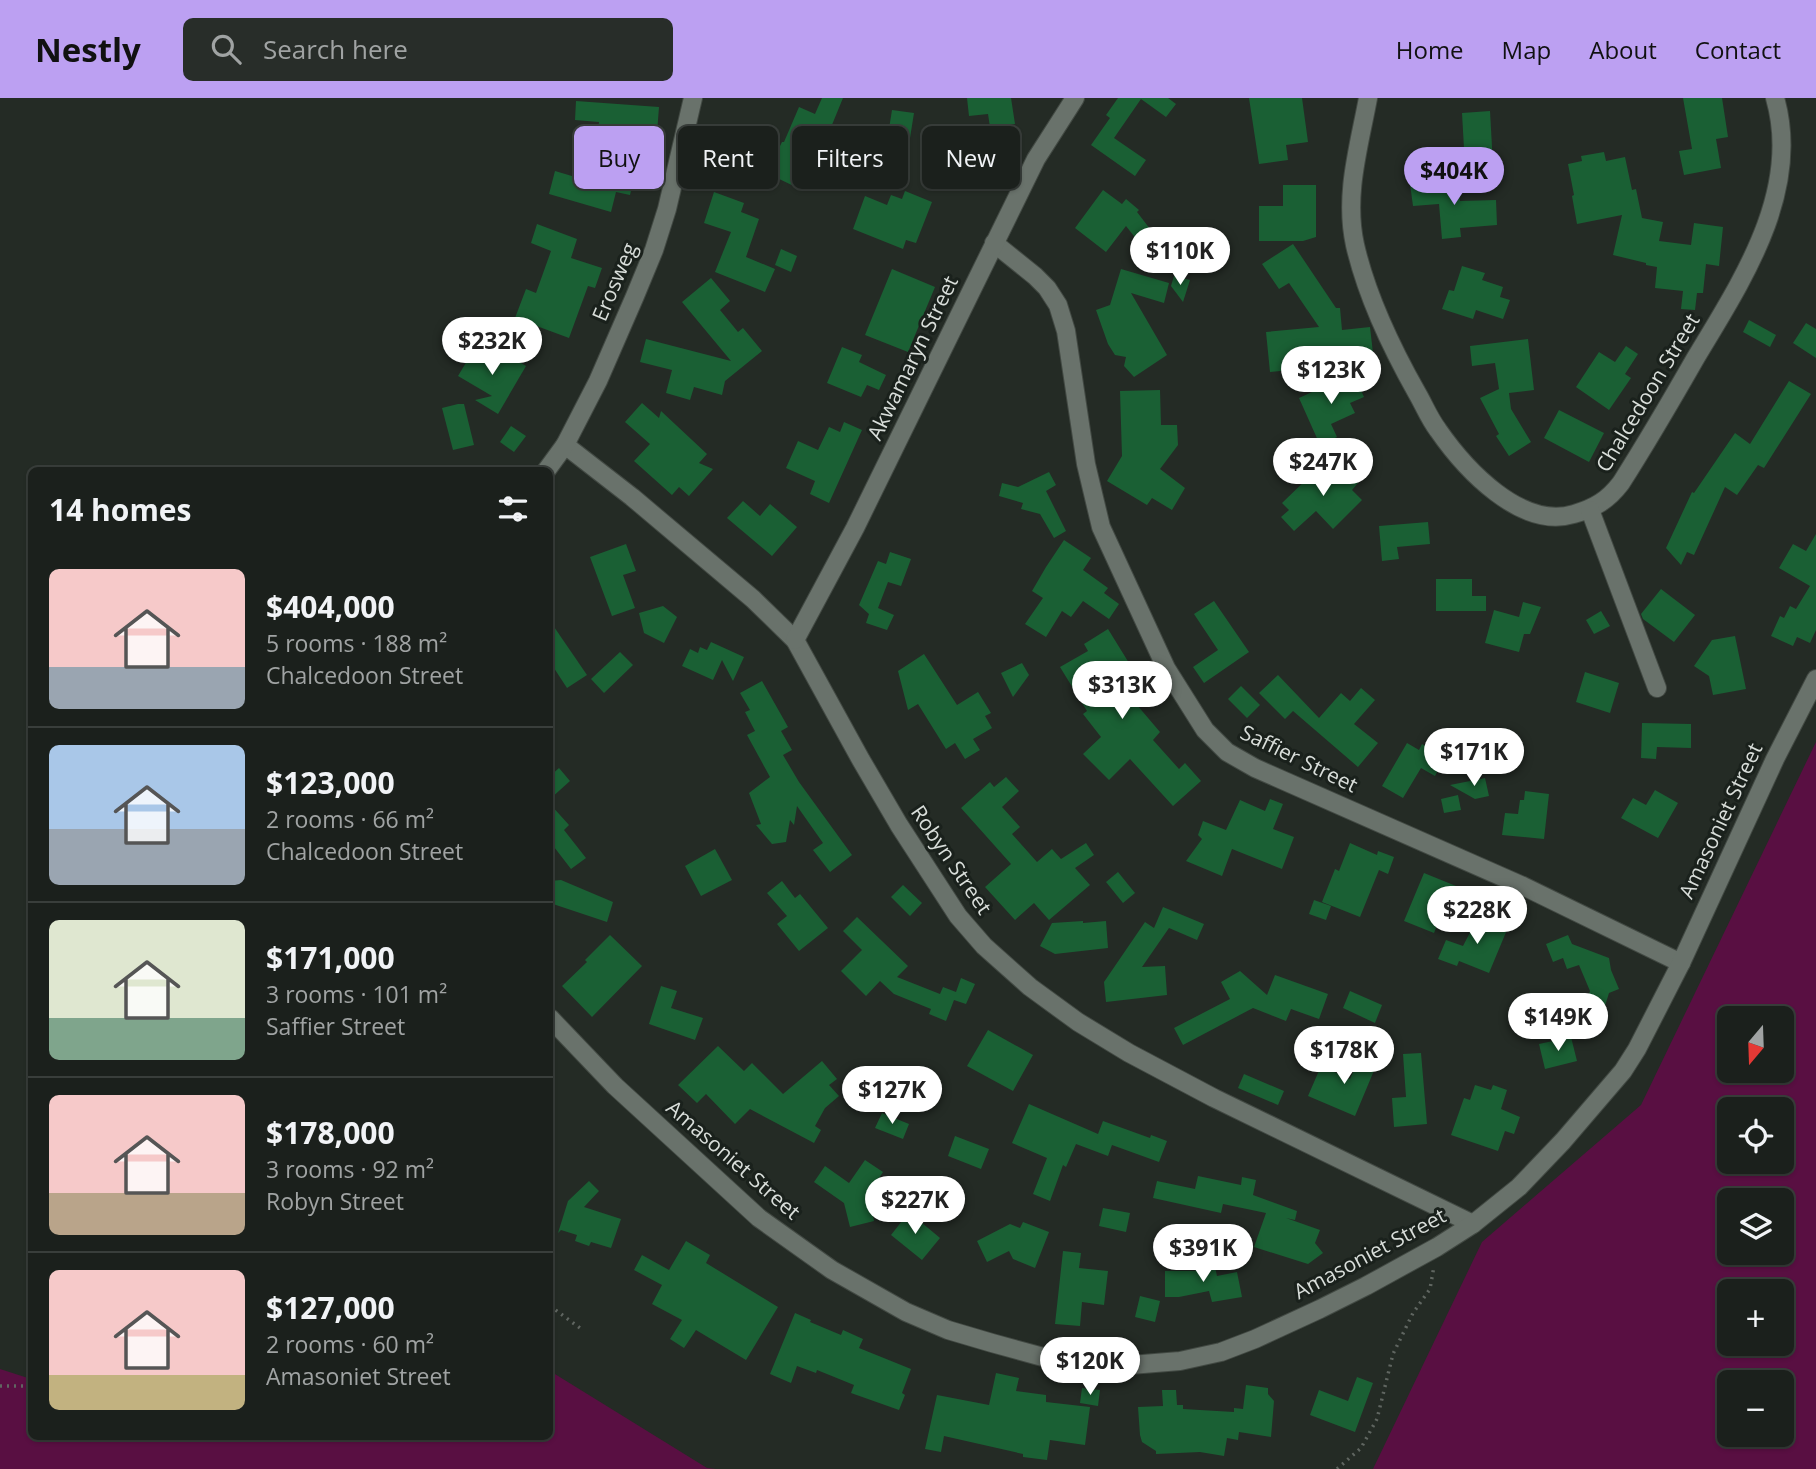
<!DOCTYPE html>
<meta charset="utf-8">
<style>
body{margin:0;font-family:"Open Sans",sans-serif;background:#282d29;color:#f1f3f6;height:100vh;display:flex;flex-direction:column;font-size:26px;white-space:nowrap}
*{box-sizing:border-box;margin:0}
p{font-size:23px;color:#a0a3a3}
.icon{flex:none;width:38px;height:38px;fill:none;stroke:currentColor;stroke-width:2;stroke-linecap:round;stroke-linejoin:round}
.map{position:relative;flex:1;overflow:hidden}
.sheet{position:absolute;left:28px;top:369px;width:525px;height:973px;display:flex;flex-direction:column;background:#1b201c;border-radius:10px;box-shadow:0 2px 5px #0004,0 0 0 2px #393e3b}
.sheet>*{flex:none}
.top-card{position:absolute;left:574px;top:28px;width:665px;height:63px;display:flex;gap:14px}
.needle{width:46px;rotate:199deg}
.buttons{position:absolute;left:1717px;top:908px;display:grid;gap:14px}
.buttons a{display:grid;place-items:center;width:77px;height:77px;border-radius:10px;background:#1b201c;box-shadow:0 2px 5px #0004,0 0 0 2px #393e3b;font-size:35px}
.price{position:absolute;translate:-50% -60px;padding:0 16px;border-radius:24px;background:#fff;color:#222;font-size:23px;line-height:46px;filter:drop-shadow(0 2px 4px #0008)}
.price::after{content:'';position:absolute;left:50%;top:42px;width:21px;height:16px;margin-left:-10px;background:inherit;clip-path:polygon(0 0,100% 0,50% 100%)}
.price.active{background:#bca0f2;color:#111}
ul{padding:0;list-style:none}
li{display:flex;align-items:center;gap:21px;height:175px;padding:0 21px}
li+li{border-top:2px solid #393e3b}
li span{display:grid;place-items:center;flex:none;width:196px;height:140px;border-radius:10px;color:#555}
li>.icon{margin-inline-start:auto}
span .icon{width:84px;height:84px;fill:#fffc;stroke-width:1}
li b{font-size:30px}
h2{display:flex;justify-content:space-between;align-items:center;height:84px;padding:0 21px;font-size:30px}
.chip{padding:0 24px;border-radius:10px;background:#1b201c;box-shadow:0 2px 5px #0004,0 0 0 2px #393e3b;font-size:24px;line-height:63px}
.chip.active{background:#bca0f2;color:#111}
header{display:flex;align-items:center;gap:42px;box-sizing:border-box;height:98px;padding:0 35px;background:#bca0f2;color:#111}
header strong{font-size:33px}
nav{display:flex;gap:38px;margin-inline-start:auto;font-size:24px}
.search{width:490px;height:63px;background:#282d29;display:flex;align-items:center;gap:18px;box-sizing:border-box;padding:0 24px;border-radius:10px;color:#a0a3a3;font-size:26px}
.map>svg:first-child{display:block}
.green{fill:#590f42;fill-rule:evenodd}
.building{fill:#1a6034}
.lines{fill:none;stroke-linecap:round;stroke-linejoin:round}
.minor-casing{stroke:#424943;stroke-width:20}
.tertiary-casing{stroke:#424943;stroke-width:20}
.path{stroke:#606661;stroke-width:3.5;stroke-dasharray:2 5;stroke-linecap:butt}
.minor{stroke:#69726b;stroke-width:18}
.tertiary{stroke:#69726b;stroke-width:18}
.labels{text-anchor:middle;stroke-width:6;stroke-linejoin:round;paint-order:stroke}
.street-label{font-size:21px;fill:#d9deda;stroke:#1a211c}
</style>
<header>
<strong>Nestly</strong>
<div class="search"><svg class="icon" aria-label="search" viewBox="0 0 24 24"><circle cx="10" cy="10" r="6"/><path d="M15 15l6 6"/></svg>Search here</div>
<nav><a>Home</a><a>Map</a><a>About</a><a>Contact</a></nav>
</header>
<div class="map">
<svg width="1816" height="1371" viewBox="0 0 1816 1371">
<rect width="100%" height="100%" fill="#242b25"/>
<!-- green -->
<g class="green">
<path d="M1816,644V1371H1373L1482,1144L1641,1007ZM1729,920H1782V973H1729ZM1729,1012H1782V1064H1729ZM1729,1102H1782V1155H1729ZM1729,1194H1782V1246H1729ZM1729,1284H1782V1337H1729Z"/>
<path d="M0,1271L31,1281L32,1339H550V1273L707,1370L716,1371H0Z"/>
</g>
<!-- building -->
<g class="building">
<path d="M822,0H843L827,39H825L800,91L746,65L758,40L779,50L782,44H784L799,9L815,16Z"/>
<path d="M967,0H1011L1015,26L990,29L988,16L969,18Z"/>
<path d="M1118,0H1168L1176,6L1166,19L1141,1L1114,40L1146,62L1135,78L1091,47L1110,20L1106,17Z"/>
<path d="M1249,0H1302L1308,44L1286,47L1288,62L1259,66Z"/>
<path d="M1683,0H1722L1728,39L1716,41L1721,70L1684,77L1679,53L1692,51Z"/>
<path d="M576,3L659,9L657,35L598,31L599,24L575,22Z"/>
<path d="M892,12L914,15L910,40L888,37Z"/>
<path d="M1490,13L1493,67L1465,68L1462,15Z"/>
<path d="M1604,54L1606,63L1625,59L1632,92L1636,91L1642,120L1663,124L1659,143L1691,147L1694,125L1723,129L1719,168L1706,166L1703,195H1697L1695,212L1681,211L1683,193L1655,190L1657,169L1646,167V165L1613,157L1622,117L1577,126L1572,98L1574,97L1568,66L1582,63L1581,58Z"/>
<path d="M588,62L635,76L630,97L616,94L611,114L549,96L555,73L582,81Z"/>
<path d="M1457,82L1460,103L1496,102L1497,127L1460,130L1461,139L1442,141L1439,106L1413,108L1410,86Z"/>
<path d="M1283,87H1316V139L1303,143H1259V108H1283Z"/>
<path d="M1103,92L1122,106L1126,101L1139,112L1137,114L1157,140L1144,151L1126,128L1106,154L1075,130Z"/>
<path d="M905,93L932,104L916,145L906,142L903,151L853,131L865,98L887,107L891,97L902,101Z"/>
<path d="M714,94L744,105L741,114L759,121L746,159L775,171L765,194L715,174L731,134L704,125Z"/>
<path d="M537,126L577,141L571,160L602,170L595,190L588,188L569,240L515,220L526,191L536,195L551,153L531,145Z"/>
<path d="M1293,146L1336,210H1340L1342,232L1370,229L1374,264L1270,274L1266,234L1319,229L1289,185L1279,191L1262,166Z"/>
<path d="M781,151L797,158L791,174L775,167Z"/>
<path d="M1462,168L1485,175L1482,182L1503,189L1500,199L1510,202L1503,221L1476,212L1473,221L1442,211L1449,192L1454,193Z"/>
<path d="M892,171L935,189L908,254L865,237Z"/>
<path d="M1121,171L1169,185L1164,205L1131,195L1167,257L1134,279L1124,268L1126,259L1115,257L1108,246L1096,212L1110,207Z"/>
<path d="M1174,178L1190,182L1183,204L1171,188Z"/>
<path d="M711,180L730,203L720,212L738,234L743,230L762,253L725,283L722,297L694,289L690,302L666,295L672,272L640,264L646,241L731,263L682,204Z"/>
<path d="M1749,222L1776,237L1770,249L1743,234Z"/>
<path d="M1806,225L1816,231V260L1793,245Z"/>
<path d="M1528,241L1534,292L1509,295L1511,311L1531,344L1509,358L1496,338L1499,336L1480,300L1499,291L1495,265L1472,268L1470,248Z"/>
<path d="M476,248L499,261L503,254L526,268L498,316L475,302L492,298L458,278Z"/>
<path d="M1626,248L1638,256L1625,276L1631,280L1609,312L1576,289L1599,254L1615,264Z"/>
<path d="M842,249L862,257L859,264L886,277L879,292L867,287L861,299L827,285Z"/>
<path d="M1353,275L1364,299L1350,305L1355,315L1331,326L1337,339L1320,347L1299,300Z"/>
<path d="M1789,283L1811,296L1764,370L1758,367L1737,397L1725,389L1694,457L1687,454L1681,467L1666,450L1692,394L1694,395L1735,335L1750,346Z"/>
<path d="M1160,292L1161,327H1177L1178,347L1160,371L1185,390L1172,412L1152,400L1147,407L1107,383L1122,358L1120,293Z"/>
<path d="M642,305L659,320L661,313L707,356L699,365L713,371L689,398L679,389L672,397L634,363L650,346L625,324Z"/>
<path d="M458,306H464L474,347L453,352L442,310Z"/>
<path d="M1559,312L1604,335L1589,364L1544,340Z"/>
<path d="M844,324L862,332L829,405L810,396L815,383L786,370L798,343L818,352L829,329L840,334Z"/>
<path d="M511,328L526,338L514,354L500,344Z"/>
<path d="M1338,366L1358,385L1352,392L1362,402L1333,431L1316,413L1294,433L1281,419L1289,412L1282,405L1311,377Z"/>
<path d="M1049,374L1056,387L1046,393L1066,433L1054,440L1040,416L1021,411L1023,405L999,398L1002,385L1018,389Z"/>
<path d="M743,403L760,418L770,406L797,429L772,458L727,420Z"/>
<path d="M1428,424L1430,446L1397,449L1399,461L1382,463L1379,428Z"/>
<path d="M1816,436V532L1810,545L1797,539L1793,548L1771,538L1780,518L1784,520L1790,508L1796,511L1810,488L1779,470L1793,446L1806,453Z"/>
<path d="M1064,442L1091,460L1083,472L1108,490L1104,495L1119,506L1109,521L1083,503L1071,519L1062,513L1046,539L1025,526L1043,500L1032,493L1046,469Z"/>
<path d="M626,446L636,473L623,477L635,510L612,518L590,459Z"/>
<path d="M890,454L911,461L901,488L888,484L878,510L894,517L887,532L866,525L869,516L859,507L878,463L886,466Z"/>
<path d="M1436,481H1472V498H1486V513H1436Z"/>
<path d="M1661,491L1695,517L1674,544L1643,521L1641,516Z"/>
<path d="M1214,503L1249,554L1204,585L1193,569L1218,552L1194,516Z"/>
<path d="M1523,504L1541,509L1530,536H1524L1519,554L1485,545L1494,512L1519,519Z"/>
<path d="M663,508L677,519L664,545L644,535L639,515Z"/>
<path d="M1601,513L1610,528L1594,536L1586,522Z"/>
<path d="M550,523L587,577L567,590L550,564Z"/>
<path d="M1108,531L1129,565L1102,581L1133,591L1137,607L1160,634L1153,642L1179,671L1185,665L1201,683L1173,708L1130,661L1109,682L1083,656L1101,639L1083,616L1087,613L1060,569L1088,553L1084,546Z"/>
<path d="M1735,538L1746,591L1713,597L1709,578L1694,568L1712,542Z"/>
<path d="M711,544L744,559L733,583L722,562L713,582L682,568L690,551L698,555L700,549L707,552Z"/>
<path d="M620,554L633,567L604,595L591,581Z"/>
<path d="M924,556L957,607L978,594L991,615L985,618L992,630L973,641L980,652L965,661L955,645L946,651L918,606L908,612L898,573Z"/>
<path d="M1022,565L1029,577L1013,599L1001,575Z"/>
<path d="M1585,574L1619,585L1610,615L1576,604Z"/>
<path d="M1278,577L1319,620L1341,595L1350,603L1361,590L1375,602L1354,626L1378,645L1358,669L1293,613L1285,621L1259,595Z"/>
<path d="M762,583L788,629L781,633L792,652L783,657L799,684L852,757L830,774L813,752L823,745L797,708L794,727L790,722L786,744L772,746L756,727L761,726L749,695L770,679L747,637L755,633L745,614L750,612L740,595Z"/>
<path d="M1241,588L1260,607L1247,620L1228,601Z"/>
<path d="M1642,625L1691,626V650L1657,649L1656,661L1641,660Z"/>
<path d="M1407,645L1419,652L1422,646L1445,659L1435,678L1421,670L1403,700L1382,688Z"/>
<path d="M559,670L570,683L550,701V678Z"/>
<path d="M1006,679L1019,693L1002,709L1020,729L1012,736L1037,764L1052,751L1061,761L1086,745L1094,757L1075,770L1090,787L1049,822L1034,805L1015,822L985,789L1011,766L961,710L990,684L994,689Z"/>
<path d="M1485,680L1489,698L1475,701L1450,687Z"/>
<path d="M1655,692L1678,705L1658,740L1621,720L1633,700L1646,707Z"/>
<path d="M1525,693L1549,696L1544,741L1502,737L1505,715L1518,716L1520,702H1524Z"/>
<path d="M1458,697L1461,712L1444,715L1441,701Z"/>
<path d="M1270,701L1283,706L1273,731L1294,739L1282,771L1232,751L1222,778L1186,763L1202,741L1198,737L1203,723L1226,732L1240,702L1265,713Z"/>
<path d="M550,706L569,727L564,732L586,760L571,771L551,745L550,746Z"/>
<path d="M1350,745L1377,757L1378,753L1394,759L1388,776L1379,772L1360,819L1322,804L1335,771L1339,773Z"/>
<path d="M715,751L732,782L701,798L685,768Z"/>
<path d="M1118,774L1135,795L1123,805L1106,784Z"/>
<path d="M1424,775L1456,788L1449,807L1446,805L1434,835L1404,823Z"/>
<path d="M561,782L613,804L607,824L550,805V783Z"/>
<path d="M782,783L795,800L800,796L828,830L799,853L777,826L787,818L767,795Z"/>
<path d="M903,787L922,805L910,818L891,799Z"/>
<path d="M1314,802L1331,808L1326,822L1309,816Z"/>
<path d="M1163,809L1204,826L1197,842L1169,830L1142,869L1165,868L1167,897L1106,904L1104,884L1145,824L1154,830Z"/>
<path d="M857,819L908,868L897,879L940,896L943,889L956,894L961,880L975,886L966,906L954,902L946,923L929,916L931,911L894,896L880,883L866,898L841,873L862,852L843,833Z"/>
<path d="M1478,819L1493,826L1495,821L1509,827L1489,875L1459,863L1457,868L1438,861L1446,842L1463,848Z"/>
<path d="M1083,823V825L1106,823L1108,850L1055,856L1040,848L1052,825Z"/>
<path d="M610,837L642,868L592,919L562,888L587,864L585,862Z"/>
<path d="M1568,837L1572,846L1609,860L1611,872L1619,891L1609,895L1600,924L1581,917L1590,893L1579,867L1567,871L1563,860L1553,864L1546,846Z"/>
<path d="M1240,873L1267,897L1275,877L1328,896L1319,921L1291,911L1286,923L1253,910L1183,947L1174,930L1230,901L1221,884Z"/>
<path d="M661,888L677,893L671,910L703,920L695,942L649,926Z"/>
<path d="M1350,893L1382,907L1375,925L1343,910Z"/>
<path d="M988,932L1033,957L1013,993L967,968Z"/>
<path d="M1571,939L1577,963L1545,971L1539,946Z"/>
<path d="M718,948L744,973L752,965L783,996L822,963L837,981L829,987L839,998L825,1010L815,1028L821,1032L814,1045L750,1011L735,1026L706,996L697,1005L678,987Z"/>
<path d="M1421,955L1427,1026L1394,1029L1392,1000L1406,999L1403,956Z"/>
<path d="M1361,956L1378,963L1355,1018L1308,998L1321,968L1350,981Z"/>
<path d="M1244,976L1284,993L1278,1007L1238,990Z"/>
<path d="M1475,987L1491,992L1493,987L1507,992L1501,1011L1520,1019L1514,1036L1505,1033L1498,1053L1451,1037L1464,1000L1470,1002Z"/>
<path d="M1029,1006L1098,1036L1103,1023L1150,1040L1151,1037L1167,1043L1159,1064L1112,1047L1108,1058L1076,1046L1066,1069L1063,1067L1050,1103L1033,1096L1047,1060L1012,1045Z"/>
<path d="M882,1015L909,1026L903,1041L875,1030Z"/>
<path d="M955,1038L989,1051L981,1071L948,1058Z"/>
<path d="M865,1062L883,1074L869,1095L874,1123L850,1129L844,1105L814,1084L825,1068L849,1085Z"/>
<path d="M1198,1078L1241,1087L1242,1079L1256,1082L1253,1097L1297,1113L1295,1122L1286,1120L1320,1132L1315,1145L1323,1155L1308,1166L1254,1149L1266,1115L1223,1106L1221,1115L1153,1100L1157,1083L1195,1091Z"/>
<path d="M589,1083L599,1093L584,1109L621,1121L611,1150L591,1144L589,1148L575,1143L577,1137L561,1132L558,1135L568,1103Z"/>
<path d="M1103,1110L1130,1115L1126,1134L1099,1128Z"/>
<path d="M909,1114L940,1140L922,1162L891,1137Z"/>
<path d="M1023,1124L1049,1134L1035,1170L1013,1161L1009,1153L987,1164L977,1143L1010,1126L1020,1130Z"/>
<path d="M686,1143L710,1157L706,1165L778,1209L746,1262L696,1232L684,1250L670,1241L682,1222L652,1206L662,1187L634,1172L642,1157L669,1172Z"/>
<path d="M1063,1153L1081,1155L1079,1170L1108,1173L1104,1207L1082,1204L1080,1228L1055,1226Z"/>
<path d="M1215,1169L1217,1178L1237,1174L1242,1199L1212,1204L1209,1193L1179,1199H1165V1173H1193Z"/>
<path d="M1140,1198L1160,1203L1155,1224L1135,1219Z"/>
<path d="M795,1215L811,1222L810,1224L841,1237L843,1232L863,1241L859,1250L911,1271L902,1295L905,1297L899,1312L851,1295L854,1287L817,1272L816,1275L797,1268L791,1285L770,1276Z"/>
<path d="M996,1275L1019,1280L1016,1293L1046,1297V1304L1090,1309L1085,1347L1050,1342L1047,1362L1023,1359V1356L944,1338L941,1354L925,1351L937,1297L989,1307Z"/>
<path d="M1357,1279L1373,1285L1355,1334L1310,1317L1319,1292L1348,1303Z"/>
<path d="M1246,1287L1268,1290V1296L1274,1303L1271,1339L1239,1334L1238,1342L1227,1340L1224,1358L1200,1354L1156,1356V1353L1142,1344L1140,1337L1138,1309L1163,1308L1162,1292H1176L1177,1307H1183V1311L1234,1314V1310L1243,1311Z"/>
<path d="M1082,1290L1100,1292L1098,1308L1080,1305Z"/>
</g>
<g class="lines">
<!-- minor casing -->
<g class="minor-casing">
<g id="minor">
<path d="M1368,0C1359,49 1344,97 1355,147C1367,199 1391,249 1417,295C1424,307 1429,320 1438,332C1465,371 1521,432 1574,416C1595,410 1608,402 1621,385C1647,344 1671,303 1695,261C1741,184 1802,94 1775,0"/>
<path d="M994,145L1035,178L1047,190L1058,207L1066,233L1086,366L1101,429L1166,570L1205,632L1227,654L1255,670L1523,788L1681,865"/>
<path d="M565,347L632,399L753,501L795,542L861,662L899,727L958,818L984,848L1030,889L1078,924L1129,955L1214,1000L1473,1126"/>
<path d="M1590,412L1657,590"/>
<path d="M795,542L855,430L1036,61L1075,0"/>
<path d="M550,920L615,988L759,1120L832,1172L906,1214L948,1232L992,1245L1043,1259L1088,1266L1118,1268L1180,1263L1221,1254L1255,1241L1320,1211L1366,1188L1437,1149L1473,1126L1519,1089L1563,1043L1623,973L1637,951L1681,865L1775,661L1816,581"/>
</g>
</g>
<!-- tertiary casing -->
<g class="tertiary-casing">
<path id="tertiary" d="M546,373L565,347L598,283L635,198L654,152L667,111L693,0"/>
</g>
<!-- path -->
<g class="path">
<path d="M550,1208L580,1230"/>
<path d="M0,1288H32"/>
<path d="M1337,1371L1361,1350L1377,1321L1393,1256L1413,1215L1430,1191L1434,1168"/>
</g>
<!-- minor -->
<use href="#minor" class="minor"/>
<!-- tertiary -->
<use href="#tertiary" class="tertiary"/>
</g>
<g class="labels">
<!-- street labels -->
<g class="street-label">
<text transform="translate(615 184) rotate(-67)" y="7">Erosweg</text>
<text transform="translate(913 260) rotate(-64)" y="7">Akwamaryn Street</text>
<text transform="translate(1648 295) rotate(-59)" y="7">Chalcedoon Street</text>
<text transform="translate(1299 661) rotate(26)" y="7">Saffier Street</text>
<text transform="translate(1721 723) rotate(-65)" y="7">Amasoniet Street</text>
<text transform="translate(951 762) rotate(56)" y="7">Robyn Street</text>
<text transform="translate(733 1062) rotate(41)" y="7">Amasoniet Street</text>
<text transform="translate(1370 1156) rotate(-28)" y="7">Amasoniet Street</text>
</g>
</g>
</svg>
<div class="buttons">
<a><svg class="needle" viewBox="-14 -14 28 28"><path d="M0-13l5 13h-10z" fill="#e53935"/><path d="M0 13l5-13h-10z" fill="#a0a3a3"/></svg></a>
<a><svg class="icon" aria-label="locate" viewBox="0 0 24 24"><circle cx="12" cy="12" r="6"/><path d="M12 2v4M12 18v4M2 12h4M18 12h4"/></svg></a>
<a><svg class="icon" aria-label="layers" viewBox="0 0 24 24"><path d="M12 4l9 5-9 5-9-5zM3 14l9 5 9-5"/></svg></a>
<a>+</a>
<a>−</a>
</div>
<b class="price active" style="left:1454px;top:109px">$404K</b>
<b class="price" style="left:1180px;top:189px">$110K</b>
<b class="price" style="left:492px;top:279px">$232K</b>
<b class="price" style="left:1331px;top:308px">$123K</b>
<b class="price" style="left:1323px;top:400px">$247K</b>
<b class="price" style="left:1122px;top:623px">$313K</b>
<b class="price" style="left:1474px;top:690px">$171K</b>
<b class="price" style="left:1477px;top:848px">$228K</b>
<b class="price" style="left:1558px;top:955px">$149K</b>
<b class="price" style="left:1344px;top:988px">$178K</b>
<b class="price" style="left:892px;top:1028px">$127K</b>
<b class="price" style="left:915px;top:1138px">$227K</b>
<b class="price" style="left:1203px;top:1186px">$391K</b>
<b class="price" style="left:1090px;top:1299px">$120K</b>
<div class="top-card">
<a class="chip active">Buy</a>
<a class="chip">Rent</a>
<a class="chip">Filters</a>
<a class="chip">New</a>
</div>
<section class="sheet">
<h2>14 homes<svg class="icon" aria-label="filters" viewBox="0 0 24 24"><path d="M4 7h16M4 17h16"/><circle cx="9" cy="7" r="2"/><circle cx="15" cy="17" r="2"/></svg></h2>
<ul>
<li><span style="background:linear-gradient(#f6c9c9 70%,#9aa5b1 0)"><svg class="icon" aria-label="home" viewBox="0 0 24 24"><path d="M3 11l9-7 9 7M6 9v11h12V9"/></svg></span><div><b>$404,000</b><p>5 rooms · 188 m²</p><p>Chalcedoon Street</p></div></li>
<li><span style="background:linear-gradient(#a9c7e8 60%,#9aa5b1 0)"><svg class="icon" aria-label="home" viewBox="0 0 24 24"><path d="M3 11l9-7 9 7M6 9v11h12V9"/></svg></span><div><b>$123,000</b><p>2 rooms · 66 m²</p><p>Chalcedoon Street</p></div></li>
<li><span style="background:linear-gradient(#dfe7d0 70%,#7fa58c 0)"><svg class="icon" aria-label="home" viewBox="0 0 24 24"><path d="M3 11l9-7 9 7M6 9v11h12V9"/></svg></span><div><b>$171,000</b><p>3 rooms · 101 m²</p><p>Saffier Street</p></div></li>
<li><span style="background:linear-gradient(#f6c9c9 70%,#b9a48a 0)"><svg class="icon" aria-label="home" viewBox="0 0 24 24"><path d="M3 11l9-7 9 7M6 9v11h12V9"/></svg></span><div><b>$178,000</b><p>3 rooms · 92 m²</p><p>Robyn Street</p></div></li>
<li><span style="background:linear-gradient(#f6c9c9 75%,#c2b280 0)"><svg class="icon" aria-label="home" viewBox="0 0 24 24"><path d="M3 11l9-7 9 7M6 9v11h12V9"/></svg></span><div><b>$127,000</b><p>2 rooms · 60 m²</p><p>Amasoniet Street</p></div></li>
</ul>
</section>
</div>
